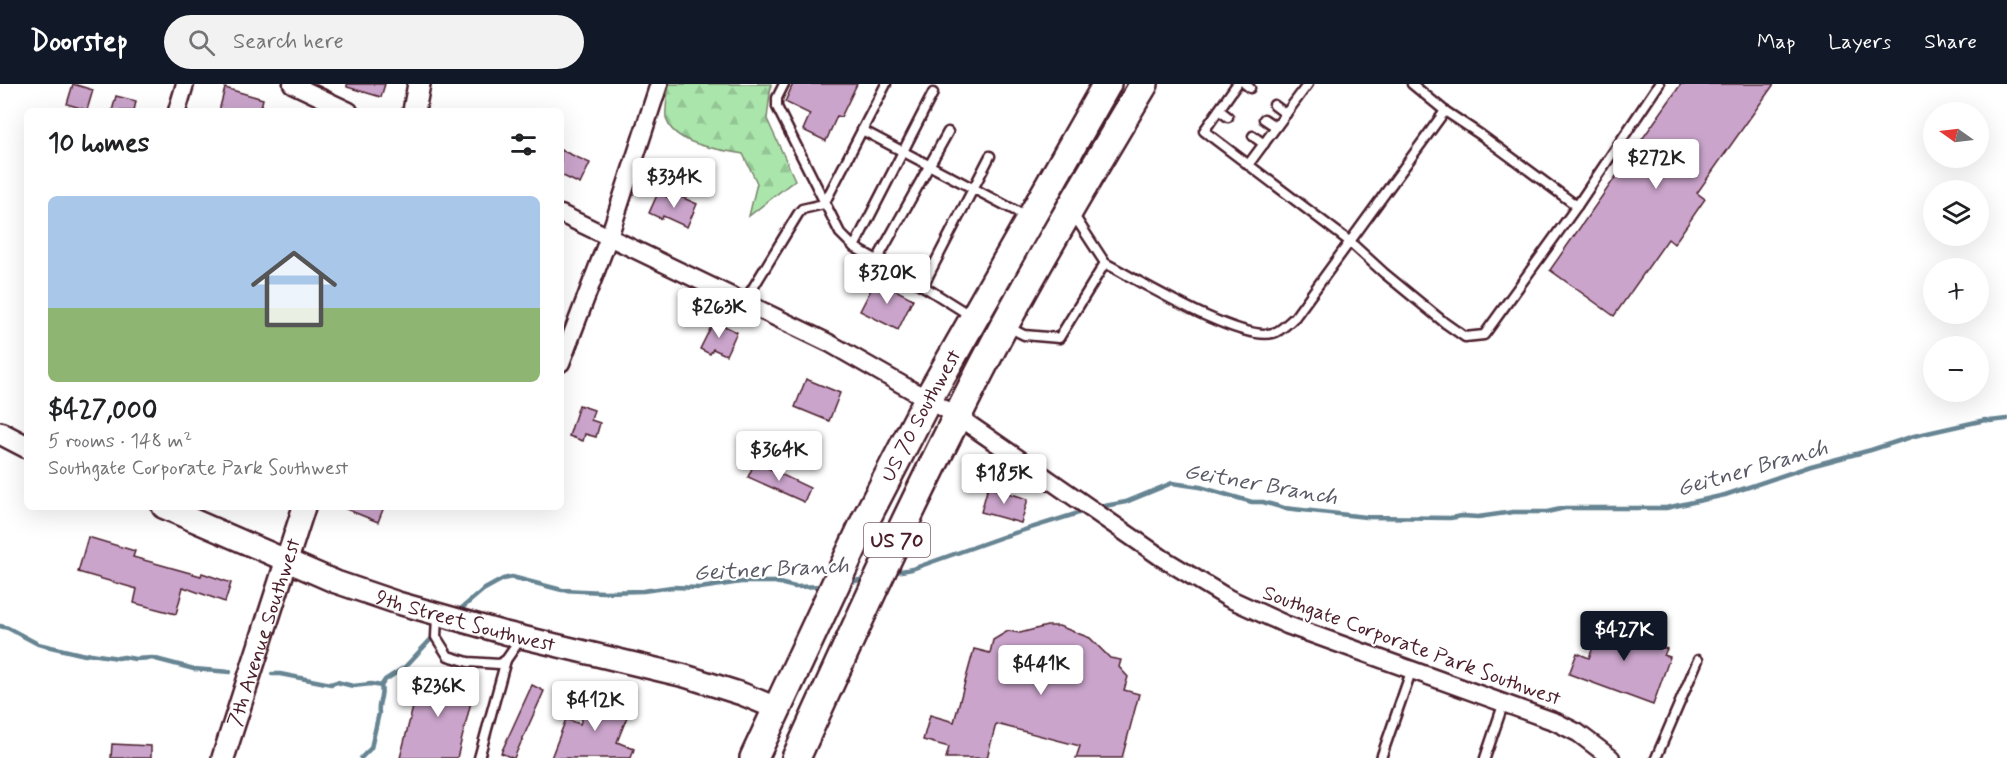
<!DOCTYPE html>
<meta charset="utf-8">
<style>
body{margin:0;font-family:Mynerve,sans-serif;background:#f2f2f2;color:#202124;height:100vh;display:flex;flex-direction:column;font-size:22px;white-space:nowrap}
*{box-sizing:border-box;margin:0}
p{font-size:20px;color:#757577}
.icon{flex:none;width:33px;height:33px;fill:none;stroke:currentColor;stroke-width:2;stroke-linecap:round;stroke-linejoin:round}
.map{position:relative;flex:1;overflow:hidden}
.side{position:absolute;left:24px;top:24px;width:540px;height:402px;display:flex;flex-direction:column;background:#fff;border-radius:9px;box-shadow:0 6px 24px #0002}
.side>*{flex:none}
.needle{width:39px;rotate:284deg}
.fabs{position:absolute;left:1923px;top:18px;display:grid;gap:12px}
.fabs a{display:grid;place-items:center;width:66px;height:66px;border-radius:50%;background:#fff;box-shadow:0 6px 24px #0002;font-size:30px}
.price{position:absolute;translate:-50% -51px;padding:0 14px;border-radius:6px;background:#fff;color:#222;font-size:20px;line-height:39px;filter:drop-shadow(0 2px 3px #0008)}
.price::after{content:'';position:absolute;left:50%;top:36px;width:18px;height:14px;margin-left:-9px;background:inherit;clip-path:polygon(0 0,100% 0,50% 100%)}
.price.active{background:#111827;color:#fff}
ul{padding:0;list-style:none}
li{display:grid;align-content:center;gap:12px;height:318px;padding:0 24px}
li span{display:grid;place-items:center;height:186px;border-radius:9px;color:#555}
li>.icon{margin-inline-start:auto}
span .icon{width:108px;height:108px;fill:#fffc;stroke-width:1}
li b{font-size:26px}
h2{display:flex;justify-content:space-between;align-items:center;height:72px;padding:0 24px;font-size:26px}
header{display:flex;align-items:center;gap:36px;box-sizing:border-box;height:84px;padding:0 30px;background:#111827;color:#fff}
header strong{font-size:28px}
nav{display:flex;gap:33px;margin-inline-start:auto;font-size:21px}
.search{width:420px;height:54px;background:#f2f2f2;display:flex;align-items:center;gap:15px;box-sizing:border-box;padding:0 21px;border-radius:33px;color:#757577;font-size:22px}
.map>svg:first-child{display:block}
.forest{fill:url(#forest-firs);stroke:#7a826c;stroke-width:1.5}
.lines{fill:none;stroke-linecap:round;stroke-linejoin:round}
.stream{stroke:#668492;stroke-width:4.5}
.building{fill:#caa4cb;stroke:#4a1f2b;stroke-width:1.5}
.service-casing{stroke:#4a1f2b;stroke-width:13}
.minor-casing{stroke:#4a1f2b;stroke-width:21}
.tertiary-casing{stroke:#4a1f2b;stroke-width:26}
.primary-casing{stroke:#4a1f2b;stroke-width:32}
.service{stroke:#fff;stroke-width:8}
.minor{stroke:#fff;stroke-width:16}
.tertiary{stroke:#fff;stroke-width:21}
.primary{stroke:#fff;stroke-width:27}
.labels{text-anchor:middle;stroke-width:4.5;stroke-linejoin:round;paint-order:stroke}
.shield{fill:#fff;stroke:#80626b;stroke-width:1.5}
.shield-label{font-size:20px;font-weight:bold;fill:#4a1f2b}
.street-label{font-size:21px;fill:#4a1f2b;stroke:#fff}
.water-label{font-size:22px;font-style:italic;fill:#5a5a67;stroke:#fff}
</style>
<header>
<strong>Doorstep</strong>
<div class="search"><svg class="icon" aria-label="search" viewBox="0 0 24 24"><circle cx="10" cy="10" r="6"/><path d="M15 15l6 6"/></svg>Search here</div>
<nav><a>Map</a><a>Layers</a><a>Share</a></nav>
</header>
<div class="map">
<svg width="2007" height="674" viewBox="0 0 2007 674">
<defs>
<pattern id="forest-firs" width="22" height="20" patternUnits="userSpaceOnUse" patternTransform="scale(1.5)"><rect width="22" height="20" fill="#aae6ac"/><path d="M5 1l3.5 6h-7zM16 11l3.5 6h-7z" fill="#94c594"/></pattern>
</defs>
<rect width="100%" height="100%" fill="#fff"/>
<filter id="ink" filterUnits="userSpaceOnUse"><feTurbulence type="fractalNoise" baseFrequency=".0167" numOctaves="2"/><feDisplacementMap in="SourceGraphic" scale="12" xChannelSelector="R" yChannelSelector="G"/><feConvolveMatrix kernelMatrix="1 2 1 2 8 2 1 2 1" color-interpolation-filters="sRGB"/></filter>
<g filter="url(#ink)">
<!-- forest -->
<path class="forest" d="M669,0H771L767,35L795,96L749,132L757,99L743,70C722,66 671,61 666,33C665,23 668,10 669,0Z"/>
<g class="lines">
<!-- stream -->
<g class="stream">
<path d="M1099,423L1126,418L1172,399L1200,403L1252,418H1263L1284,424L1366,433L1450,434L1462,432L1478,433L1513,428H1547L1565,424H1666L1725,411L1811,382L1871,366L1914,352L1985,336L1990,337L2007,335"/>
<path d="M891,489L912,485L1005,452L1085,427"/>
<path d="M847,499L868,494"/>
<path d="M456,529L483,506L503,495L512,493L562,506L603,508L643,507L672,503L700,504L741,498H775L795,503L823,502"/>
<path d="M0,542L8,544L38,560L85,571L91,570L118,574L124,573L135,575L152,574L194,585L230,588"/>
<path d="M272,590H280L331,600L337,598L353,602L371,600L381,602"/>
<path d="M361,674L371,664L379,629C377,619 384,611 381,602L385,596L405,583L446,539"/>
</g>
</g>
<!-- building -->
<g class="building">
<path d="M73,0L93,6L87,26L67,20Z"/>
<path d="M347,0H385L381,13L347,3Z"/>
<path d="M793,0H857L841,33L837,32L826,57L803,46L810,30L785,18Z"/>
<path d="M1681,0H1774L1697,109L1705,115L1674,160L1668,155L1614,232L1550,186Z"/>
<path d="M225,4L263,15L260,27H219Z"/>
<path d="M116,12L136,17L134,27H112Z"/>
<path d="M561,66L590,79L580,100L561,91Z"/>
<path d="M658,109L677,117L679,112L697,120L687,143L663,132L662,135L649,129Z"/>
<path d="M876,196L913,215L898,246L860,227Z"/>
<path d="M714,237L737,248L726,271L713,265L710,270L700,265Z"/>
<path d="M806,295L840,309L829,337L795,323Z"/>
<path d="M579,321L594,326L591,336L600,339L596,353L585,350L583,357L569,352Z"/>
<path d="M755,378L810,404L804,418L748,393Z"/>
<path d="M988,403L1028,415L1021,439L981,428Z"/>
<path d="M341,423H384L378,438Z"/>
<path d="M88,453L135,467L133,473L201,492L202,489L231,499L225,518L183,503L176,530L134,519L137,505L78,488Z"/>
<path d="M1615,532L1646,544L1642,556L1667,565L1664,571L1670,573L1653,621L1569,590L1577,569L1589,574L1602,539L1611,542Z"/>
<path d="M1047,542H1059L1090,554L1110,574L1121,576L1119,583L1128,593L1124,606L1139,610L1122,674H1076L1080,662L996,640L987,674H946L949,663L923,656L930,631L954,638L974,565L990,569L993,556L1008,547L1020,549Z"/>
<path d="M422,588L475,602L457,674H400Z"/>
<path d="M532,601L544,607L514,674H512L501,669Z"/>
<path d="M592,608L631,623L617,658L634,665L631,674H551L566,635L580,640Z"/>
<path d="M112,660L151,662V674H111Z"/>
</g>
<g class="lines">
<!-- service casing -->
<g class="service-casing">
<g id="service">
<path d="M784,0L777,14V23L840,149L854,163L923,202L990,72"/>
<path d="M1237,0L1204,47L1349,157L1384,189L1445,239L1465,253L1484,251L1577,122"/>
<path d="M1245,0L1250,4"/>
<path d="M1412,0L1445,27L1481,51L1577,122L1659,0"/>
<path d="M1274,21L1286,30"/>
<path d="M1219,26L1228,33"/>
<path d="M1264,35L1276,43"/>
<path d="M862,46L1016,127L1027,135"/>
<path d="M1253,52L1264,60"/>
<path d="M1248,81L1308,0"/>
<path d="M854,163L933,9"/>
<path d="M877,176L948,48"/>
<path d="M1105,179C1138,196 1239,258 1273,249C1280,248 1289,238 1295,233L1445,27"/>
<path d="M923,202L971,232"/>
<path d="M745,217L798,130L802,125L824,120L886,0"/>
<path d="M1008,243L1024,251L1059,254L1105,179L1073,130"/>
<path d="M437,532L436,553L448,572L468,578L499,580L506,576L522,553"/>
<path d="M479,674L506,576"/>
<path d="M1381,674L1412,585"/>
<path d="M1485,674L1504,618"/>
<path d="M1656,674L1698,576"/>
</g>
</g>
<!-- minor casing -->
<g class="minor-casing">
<g id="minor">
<path d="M292,0L349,27"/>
<path d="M177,27L185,0"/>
<path d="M561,130L829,259L957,332L1162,474L1228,514L1287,541L1556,638L1578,649L1611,674"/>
<path d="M561,279L609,153L659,0"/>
</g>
</g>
<!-- tertiary casing -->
<g class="tertiary-casing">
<g id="tertiary">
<path d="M414,27L419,0"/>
<path d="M0,349L27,363"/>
<path id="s1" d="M163,423L336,498L398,519L505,549L685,592L742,610L776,624"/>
<path id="s2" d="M223,674L304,423"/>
</g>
</g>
<!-- primary casing -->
<g class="primary-casing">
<g id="primary">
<path id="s3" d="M754,674L867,433L928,315L1107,0"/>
<path d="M796,674C848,560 900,445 957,333C1013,219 1079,109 1144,0"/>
</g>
</g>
<!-- service -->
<use href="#service" class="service"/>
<!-- minor -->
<use href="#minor" class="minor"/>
<!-- tertiary -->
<use href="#tertiary" class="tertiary"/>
<!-- primary -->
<use href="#primary" class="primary"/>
</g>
</g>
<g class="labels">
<!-- shield labels -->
<rect class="shield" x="864" y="439" width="66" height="34" rx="4.5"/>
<g class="shield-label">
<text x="897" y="463">US 70</text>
</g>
<!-- street labels -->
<g class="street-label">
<text dy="7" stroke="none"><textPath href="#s3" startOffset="381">US 70 Southwest</textPath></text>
<text dy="7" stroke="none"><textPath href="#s1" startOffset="324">9th Street Southwest</textPath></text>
<text dy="7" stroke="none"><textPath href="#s2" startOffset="132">7th Avenue Southwest</textPath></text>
<text transform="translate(1412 561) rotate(20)" y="7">Southgate Corporate Park Southwest</text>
</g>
<!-- water labels -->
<g class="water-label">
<text transform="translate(1752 383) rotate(-16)" y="8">Geitner Branch</text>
<text transform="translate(1261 399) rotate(10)" y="8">Geitner Branch</text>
<text transform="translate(771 484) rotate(-3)" y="8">Geitner Branch</text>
</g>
</g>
</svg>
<div class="fabs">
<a><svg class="needle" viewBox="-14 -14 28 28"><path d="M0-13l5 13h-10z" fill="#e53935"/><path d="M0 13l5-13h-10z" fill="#757577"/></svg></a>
<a><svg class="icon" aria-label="layers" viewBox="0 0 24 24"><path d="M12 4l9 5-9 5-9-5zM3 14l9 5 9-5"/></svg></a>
<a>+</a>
<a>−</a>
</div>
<b class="price" style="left:1656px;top:106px">$272K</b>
<b class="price" style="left:674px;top:125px">$334K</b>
<b class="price" style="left:887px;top:221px">$320K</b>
<b class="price" style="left:719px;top:255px">$263K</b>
<b class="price" style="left:779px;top:398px">$364K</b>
<b class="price" style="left:1004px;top:421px">$185K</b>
<b class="price active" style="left:1624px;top:578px">$427K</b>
<b class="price" style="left:1041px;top:612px">$441K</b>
<b class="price" style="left:438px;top:634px">$236K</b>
<b class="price" style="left:595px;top:648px">$412K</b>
<section class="side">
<h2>10 homes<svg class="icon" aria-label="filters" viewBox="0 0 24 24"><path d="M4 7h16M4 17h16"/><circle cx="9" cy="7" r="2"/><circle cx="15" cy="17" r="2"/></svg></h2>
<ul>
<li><span style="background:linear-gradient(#a9c7e8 60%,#8fb573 0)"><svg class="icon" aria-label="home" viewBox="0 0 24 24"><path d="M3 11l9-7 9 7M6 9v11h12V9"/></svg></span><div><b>$427,000</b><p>5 rooms · 148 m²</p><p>Southgate Corporate Park Southwest</p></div></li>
</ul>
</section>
</div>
